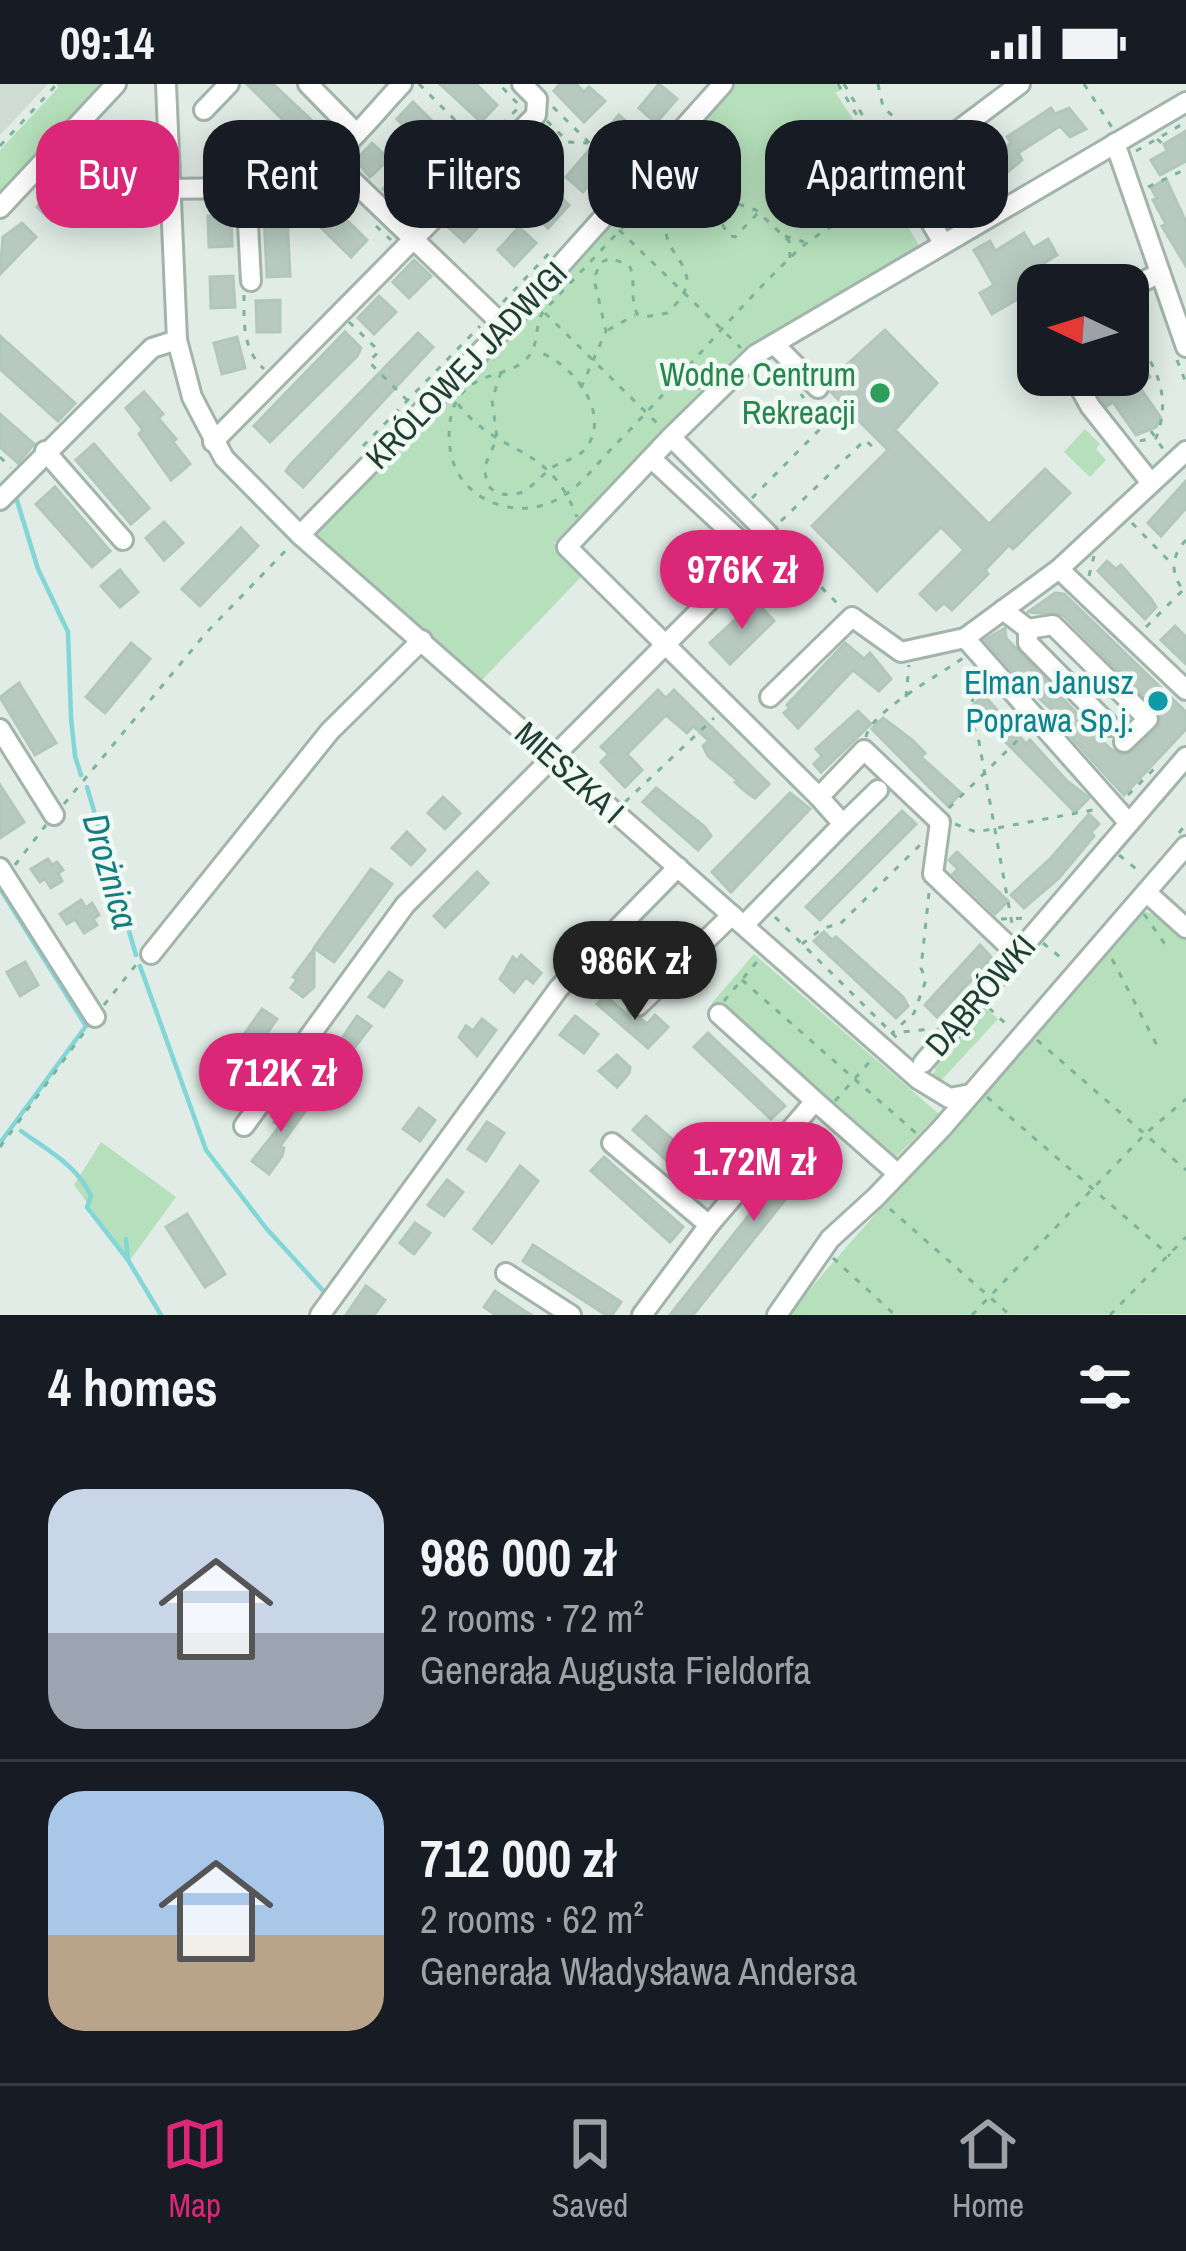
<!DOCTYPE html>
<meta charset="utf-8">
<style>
body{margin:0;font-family:"Archivo Narrow",sans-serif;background:#20242c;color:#f1f3f6;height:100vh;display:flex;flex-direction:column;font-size:45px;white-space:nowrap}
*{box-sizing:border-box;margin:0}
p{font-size:39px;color:#9ea1a6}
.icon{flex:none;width:66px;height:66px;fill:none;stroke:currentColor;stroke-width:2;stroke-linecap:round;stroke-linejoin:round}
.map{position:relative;height:1231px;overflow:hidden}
.drawer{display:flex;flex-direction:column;background:#171b24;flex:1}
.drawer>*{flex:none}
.banner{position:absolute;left:36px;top:36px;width:1116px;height:108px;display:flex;gap:24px}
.needle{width:78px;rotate:274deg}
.buttons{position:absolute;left:1017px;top:180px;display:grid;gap:24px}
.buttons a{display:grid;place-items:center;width:132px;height:132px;border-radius:24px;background:#171b24;box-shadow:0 6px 30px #0003;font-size:60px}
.price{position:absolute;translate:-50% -102px;padding:0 27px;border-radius:42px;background:#db2777;color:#fff;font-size:39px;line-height:78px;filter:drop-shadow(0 3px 6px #0008)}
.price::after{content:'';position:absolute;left:50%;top:72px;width:36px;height:27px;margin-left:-18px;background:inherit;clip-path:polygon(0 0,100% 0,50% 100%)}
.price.current{background:#222;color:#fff}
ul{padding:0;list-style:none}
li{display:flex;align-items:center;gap:36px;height:300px;padding:0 48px}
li+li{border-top:3px solid #363941}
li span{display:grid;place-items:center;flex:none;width:336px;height:240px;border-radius:36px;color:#555}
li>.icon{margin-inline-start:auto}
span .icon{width:144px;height:144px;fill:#fffc;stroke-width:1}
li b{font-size:51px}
h2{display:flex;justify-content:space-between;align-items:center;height:144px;padding:0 48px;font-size:51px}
.chip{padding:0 42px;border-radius:36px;background:#171b24;box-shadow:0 6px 30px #0003;font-size:42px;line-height:108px}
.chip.current{background:#db2777;color:#fff}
.status{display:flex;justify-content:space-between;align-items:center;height:84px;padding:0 60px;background:#171b24;direction:ltr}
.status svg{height:33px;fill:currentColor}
.dock{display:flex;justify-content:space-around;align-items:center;height:168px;border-top:3px solid #363941;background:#171b24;font-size:33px;color:#9ea1a6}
.dock a{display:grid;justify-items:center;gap:6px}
.dock .current{color:#db2777}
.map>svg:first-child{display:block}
.built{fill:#cedcd4}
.green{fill:#b6e0bb}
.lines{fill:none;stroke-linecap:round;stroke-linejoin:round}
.stream{stroke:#82d6d7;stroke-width:4.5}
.building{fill:#b8cac0;stroke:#b1c7bb;stroke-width:3}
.minor-casing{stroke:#a2b4ab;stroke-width:24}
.path{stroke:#7db39a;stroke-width:3;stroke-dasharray:6 9;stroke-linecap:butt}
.minor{stroke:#fff;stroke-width:18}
.leisure-dot{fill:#2e9e5b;stroke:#f0f9f3;stroke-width:4.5}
.culture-dot{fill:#0f9aa8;stroke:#f0f9f3;stroke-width:4.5}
.labels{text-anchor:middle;stroke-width:9;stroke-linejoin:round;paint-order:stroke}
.street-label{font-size:33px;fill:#1f3e31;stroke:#f0f9f3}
.leisure-label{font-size:33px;fill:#27864d;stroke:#f0f9f3;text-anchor:end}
.culture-label{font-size:33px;fill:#0d838f;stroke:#f0f9f3;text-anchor:end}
.water-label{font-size:36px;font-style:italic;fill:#137d80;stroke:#f0f9f3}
</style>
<div class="status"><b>09:14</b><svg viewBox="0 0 49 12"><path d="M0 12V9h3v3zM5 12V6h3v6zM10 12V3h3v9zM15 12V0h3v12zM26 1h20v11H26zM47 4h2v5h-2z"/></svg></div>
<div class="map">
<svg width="1186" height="1231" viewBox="0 0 1186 1231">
<rect width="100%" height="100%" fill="#e0ece5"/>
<!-- built -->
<path class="built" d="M0,0H48L0,51Z"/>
<!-- green -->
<g class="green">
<path d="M57,0H108L0,119V66L58,4Z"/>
<path d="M732,0H836L841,7L835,8L892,95L884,101L921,165L883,183L884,187L748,265L554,459L584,490L480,598L300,451Z"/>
<path d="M1085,345L1100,360L1096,365L1106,376L1090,393L1064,368Z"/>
<path d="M1145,828L1163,831L1186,853V1230L787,1231L1136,832Z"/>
<path d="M754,870L939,1030L893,1076L712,919Z"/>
<path d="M981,920L998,935L936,1002L923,991L924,988L930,993L936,986L930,980Z"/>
<path d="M101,1058L176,1113L130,1176L74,1101Z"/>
</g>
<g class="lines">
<!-- stream -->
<g class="stream">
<path d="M15,410L38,485L68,548L71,634L75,672L81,691"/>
<path d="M87,703L136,871"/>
<path d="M140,882L206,1066L266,1144L328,1212"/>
<path d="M21,1047C47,1066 78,1082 91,1112L87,1123L128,1176"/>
<path d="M0,1059L86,942L1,806"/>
<path d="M126,1155L128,1176L161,1231"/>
</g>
</g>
<!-- building -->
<g class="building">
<path d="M247,0H273L323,47L309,62Z"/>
<path d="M440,0H476L497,21L481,38Z"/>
<path d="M560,0H576L584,8L589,3L605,17L584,38L554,7Z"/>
<path d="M659,0L677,15L656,39L639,24Z"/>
<path d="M413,18L457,62L440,79L397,35Z"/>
<path d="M1051,24L1055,30L1069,24L1086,45L1070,53L1060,42L1018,69L1022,76L982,109L975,93L993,79L990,74L1011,59L1007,53Z"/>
<path d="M619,31L637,47L583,108L566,93Z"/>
<path d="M543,43L549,48L522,78L532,87L510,110L493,94Z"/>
<path d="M1186,47V77L1160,91L1151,76L1167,67L1164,60Z"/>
<path d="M372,59L389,75L370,93L356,76Z"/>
<path d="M95,61L110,75L88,98L74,83L82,70Z"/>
<path d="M401,87L416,103L400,119L383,105Z"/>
<path d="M1166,95L1186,138V182L1162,142L1166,140L1153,116L1157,114L1151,104Z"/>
<path d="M59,100L73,114L52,137L37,123L50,104L53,107Z"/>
<path d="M552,105L569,121L548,144L531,128Z"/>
<path d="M481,106L498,122L464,158L447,142Z"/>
<path d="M323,113L367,156L351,173L307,130Z"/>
<path d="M287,130L290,192L267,193L264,131Z"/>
<path d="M231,131L232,162L209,163L208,132Z"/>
<path d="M22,139L36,153L0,190L3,153Z"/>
<path d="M519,143L536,159L514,182L498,166Z"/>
<path d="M1024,149L1033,164L1048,155L1057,171L1028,189L1038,206V216L1027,222L1021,213L992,230L980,209L994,201L974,166L990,157L995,167Z"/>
<path d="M414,176L431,192L409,214L393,198Z"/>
<path d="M233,192L235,223L211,224L210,193Z"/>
<path d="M379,212L396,228L374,250L358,234Z"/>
<path d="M280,216V248H257L256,217Z"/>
<path d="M885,246L937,299L895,346L989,440L1045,385L1070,409L1013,465L1009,461L985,486L988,490L952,526L944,519L936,526L920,510L964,466L941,443L877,507L812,442L888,366L857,335L842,349L825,331L840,317L831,308L829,297Z"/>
<path d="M345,248L361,264L357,272L270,358L254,342Z"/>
<path d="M418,249L433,263L303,403L286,387L291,380Z"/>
<path d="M0,252L75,319L58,337L0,285Z"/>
<path d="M237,253L245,284L222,290L214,259Z"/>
<path d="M1139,276L1150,293L1138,301L1161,334L1156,343L1136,351L1113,318L1107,322L1101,315L1088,291H1128V283Z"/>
<path d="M144,308L163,330L158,334L176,355L173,358L190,380L171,396L139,350L143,346L126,324Z"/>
<path d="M0,330L34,360L18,379L0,363Z"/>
<path d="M94,360L149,424L131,440L76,376Z"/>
<path d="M1186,397V424L1161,452L1148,439Z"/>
<path d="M55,403L110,467L92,483L36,420Z"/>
<path d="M164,438L183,459L164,476L146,454Z"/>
<path d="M241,444L258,462L200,522L182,505Z"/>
<path d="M1107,477L1116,485L1121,481L1151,515L1156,523L1145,535L1098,487Z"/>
<path d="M120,486L138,508L120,523L101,502Z"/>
<path d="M1055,509L1064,510L1186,628V645L1124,711L1062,643L1066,639L1025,601L985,556L1005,544L1006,554L1109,664L1121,671L1132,669L1158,644L1161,630L1063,531L1028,528Z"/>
<path d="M755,517L774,537L730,580L710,559Z"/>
<path d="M1175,542L1186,553V580L1161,556Z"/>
<path d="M131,559L150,575L105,629L86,613Z"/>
<path d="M845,559L864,575L870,569L891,595L879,607L853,586L798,644L784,629L790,624L787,621Z"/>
<path d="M19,599L56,659L35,671L0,613Z"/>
<path d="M658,606L666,614L674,606L769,700L755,714L746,708L735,698L737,696L708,672L703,662L709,657L693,642L687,649L666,631L627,670L642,686L625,703L601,678L609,670L601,663Z"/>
<path d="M984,611L1026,660L1030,656L1067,697L1089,714L1075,728L971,623Z"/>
<path d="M858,627L871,640L821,688L814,680L822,672L816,665Z"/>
<path d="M883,634L912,656L925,669L921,673L961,709L948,722L872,645Z"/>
<path d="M0,701L24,738L0,754Z"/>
<path d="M656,704L705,743L711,752L698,766L643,718Z"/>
<path d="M790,709L810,725L731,808L712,788Z"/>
<path d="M443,713L460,729L445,745L428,729Z"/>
<path d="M902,727L916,740L820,836L806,823Z"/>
<path d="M1089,730L1099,740L1091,748L1094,752L1059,794L1024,824L1011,811L1051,774Z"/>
<path d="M407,748L425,766L411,781L392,764Z"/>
<path d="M957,768L1008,817L995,830L953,790L958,785L949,776Z"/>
<path d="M48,775L52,781L57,778L63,786L58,789L62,797L51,804L45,795L40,798L31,785Z"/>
<path d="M371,785L392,800L334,878L314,864Z"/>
<path d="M477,788L488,799L445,843L434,832Z"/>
<path d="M81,816L86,824L92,819L99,831L93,835L97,841L84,849L75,835L67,840L60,830Z"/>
<path d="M824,848L832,856L836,853L903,913L908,922L896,934L814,857Z"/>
<path d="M980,861L992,874L937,933L925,921Z"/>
<path d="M314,865V903L303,913L291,904L297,895L293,893Z"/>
<path d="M521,871L541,889L533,899L526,893L514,908L500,895L513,873L517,877Z"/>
<path d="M25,878L38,901L20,912L7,888Z"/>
<path d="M389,888L402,897L384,923L369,913Z"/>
<path d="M605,911L633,936L641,935L647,940L655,931L668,943L648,964L597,920Z"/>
<path d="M262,925L277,935L260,959L245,949Z"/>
<path d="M357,932L371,942L351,968L339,959Z"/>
<path d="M575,932L598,950L584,969L560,951Z"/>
<path d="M482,935L496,946L477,972L459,953L466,942L473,947Z"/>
<path d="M708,949L785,1022L771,1035L694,963Z"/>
<path d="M250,967L263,977L248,1003L231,994L230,988Z"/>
<path d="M617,971L630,983L629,989L617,1003L599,987Z"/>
<path d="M294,1011L309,1022L280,1062L284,1064L282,1072L269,1090L252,1077L280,1042L274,1038Z"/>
<path d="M419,1024L435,1036L420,1057L403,1045Z"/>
<path d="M646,1032L716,1094L703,1109L633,1046Z"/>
<path d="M487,1038L504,1049L486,1077L468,1065Z"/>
<path d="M817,1045L832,1057L693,1231H670Z"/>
<path d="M604,1073L683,1143L670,1158L591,1087Z"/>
<path d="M520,1082L538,1097L492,1159L474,1145Z"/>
<path d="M447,1096L463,1108L444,1132L428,1121Z"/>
<path d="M187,1130L225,1190L205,1203L166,1143Z"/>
<path d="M415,1139L430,1149L414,1170L400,1159Z"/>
<path d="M533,1161L621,1218L612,1231H606L523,1177Z"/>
<path d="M366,1202L385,1216L374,1231H346Z"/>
<path d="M495,1207L511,1218L531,1231H496L484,1223Z"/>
</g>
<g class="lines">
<!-- minor casing -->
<g class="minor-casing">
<g id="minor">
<path d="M166,0L177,256L192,313L224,374L300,451L918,995L949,1014L971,1010"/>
<path d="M308,0L355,48"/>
<path d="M204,26L229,0"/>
<path d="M1115,59L1186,263"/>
<path d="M928,69L1020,0"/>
<path d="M329,74L505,243"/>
<path d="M246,102L251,197"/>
<path d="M171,105C212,103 266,109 304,91C342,73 373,30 402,0"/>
<path d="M0,124L116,0"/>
<path d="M943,159L909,101C906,84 914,79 928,69L964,130"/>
<path d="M1128,205L1160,189"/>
<path d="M774,260L818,304"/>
<path d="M1073,291L1090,322L1151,399"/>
<path d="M671,353L755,271L1186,18"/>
<path d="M213,358L536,31L537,15L522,0"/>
<path d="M45,367L123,456"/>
<path d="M0,416L152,264L177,256"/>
<path d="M768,450L671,353L567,463L819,713"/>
<path d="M300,451L505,243L723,0"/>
<path d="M1059,485L1186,606"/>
<path d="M1003,526L1028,545V559L1110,642"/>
<path d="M1028,545L1053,541L1148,635L1124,658"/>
<path d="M965,554L1129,739"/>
<path d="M770,613L852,533L901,568L965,554L1059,485L1186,367"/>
<path d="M0,645L54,731"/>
<path d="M843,740L878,706"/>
<path d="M0,784L95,933"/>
<path d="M1146,808L1186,844"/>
<path d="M744,841L843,740L819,713L864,666L940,738L933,790L1017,870"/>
<path d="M151,870L330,647L422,556"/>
<path d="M638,922L732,831"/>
<path d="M719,930L815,1017"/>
<path d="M923,979L1186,673"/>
<path d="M244,1042L405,821L739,487L744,466L738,455L652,375"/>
<path d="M612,1059L709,1141"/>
<path d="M506,1189L571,1231"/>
<path d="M320,1231L559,904L678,783"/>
<path d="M642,1231L709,1141L815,1017L898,1090"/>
<path d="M777,1231L830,1155L876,1113L941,1045L1186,762"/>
</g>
</g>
<!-- path -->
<g class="path">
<path d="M419,0L481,62L443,101"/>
<path d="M838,0L893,91"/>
<path d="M844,0L866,37L903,72"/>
<path d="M878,0L883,23L920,57"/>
<path d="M1084,0L1113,45"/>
<path d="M553,23L622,91"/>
<path d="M547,37L568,58L588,59"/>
<path d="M869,45L901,76"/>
<path d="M1157,55L1166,63"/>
<path d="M0,62L57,0"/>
<path d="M481,62L520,22L499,0"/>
<path d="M1136,67L1186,38"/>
<path d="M678,75L688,90"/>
<path d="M1148,103L1186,85"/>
<path d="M873,131L877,116"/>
<path d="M376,142L391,156"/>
<path d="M619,146L741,264"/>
<path d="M785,152L804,158"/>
<path d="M790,174L789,157L756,126L717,113L693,91H672L543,228C533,244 541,263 524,277C504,294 472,288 456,318C446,338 447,370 458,389C477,422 521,433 554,417C578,406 596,381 614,362C676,300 731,230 795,169C823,142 863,129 894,105"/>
<path d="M244,211C244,238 242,265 264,285"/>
<path d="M503,218L554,164"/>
<path d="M545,229L662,344"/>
<path d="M349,238L379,267L369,278L407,316"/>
<path d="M608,246L635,231"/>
<path d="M1128,262L1142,264C1162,293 1169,321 1156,354L1139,357"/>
<path d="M1177,276L1186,299"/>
<path d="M501,288L492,316L497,354L484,384L488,402L497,409C527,416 532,398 553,383C565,376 577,375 586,364C613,328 570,277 536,267"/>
<path d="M685,291L700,305"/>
<path d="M581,304L606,247L594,195L600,179L610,174L629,181C637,196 629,212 637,230L645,233L667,229C723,179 639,170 676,124C706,112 716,127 728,151L735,153L757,130"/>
<path d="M458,320C501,375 547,356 577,433"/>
<path d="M1151,347L1163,365"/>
<path d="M363,362L480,242"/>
<path d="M0,373L11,384"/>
<path d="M752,414L823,342L801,310"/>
<path d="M781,437L865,356L875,365"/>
<path d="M1132,439L1173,481"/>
<path d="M1186,456C1170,473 1170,492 1186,509"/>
<path d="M779,461L840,522"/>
<path d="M1089,492L1094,472"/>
<path d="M1146,543L1183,506"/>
<path d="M979,598C968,622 970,633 979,658L1013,845"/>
<path d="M906,613L909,581"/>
<path d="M866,653C870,628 940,591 963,574"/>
<path d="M1128,711L1155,684"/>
<path d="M625,718L714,634"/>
<path d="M64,720L206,549L291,461"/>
<path d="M949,724L1028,646"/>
<path d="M955,740L976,748L1098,725"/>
<path d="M1179,749L1186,740"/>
<path d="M1119,771L1140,788"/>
<path d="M15,781L46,741"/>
<path d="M929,809L921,884L926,896L914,929L892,949L932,945"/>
<path d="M1144,830L1169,866"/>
<path d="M775,833L900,957"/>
<path d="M1001,835L1027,834"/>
<path d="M1043,859L1065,877"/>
<path d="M802,860L823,844L840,840L922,759"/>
<path d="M1112,875L1160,967"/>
<path d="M742,896L916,1049"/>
<path d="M724,917L760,874"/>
<path d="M104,921L139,877"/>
<path d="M989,924L1007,941"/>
<path d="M1037,956L1186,1086"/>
<path d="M987,1013L1170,1172"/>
<path d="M835,1017L873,974"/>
<path d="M0,1063L88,943"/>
<path d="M890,1125L1010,1231"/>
<path d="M833,1174L895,1231"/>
<path d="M972,1231L1145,1050L1186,1015"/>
<path d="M1110,1231L1186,1153"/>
</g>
<!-- minor -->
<use href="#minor" class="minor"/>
</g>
<!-- markers -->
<circle class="leisure-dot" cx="880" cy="309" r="12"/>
<circle class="culture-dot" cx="1158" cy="617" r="12"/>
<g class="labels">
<!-- street labels -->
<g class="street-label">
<text transform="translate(466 281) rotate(-46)" y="12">KRÓLOWEJ JADWIGI</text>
<text transform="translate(570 688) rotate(42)" y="12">MIESZKA I</text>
<text transform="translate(980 911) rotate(-49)" y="12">DĄBRÓWKI</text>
</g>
<!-- leisure labels -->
<g class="leisure-label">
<text x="856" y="302">Wodne Centrum<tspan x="856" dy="38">Rekreacji</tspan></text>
</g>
<!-- culture labels -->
<g class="culture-label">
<text x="1134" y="610">Elman Janusz<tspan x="1134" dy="38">Poprawa Sp.j.</tspan></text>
</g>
<!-- water labels -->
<g class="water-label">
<text transform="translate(111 787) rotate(74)" y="13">Drożnica</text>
</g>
</g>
</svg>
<div class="buttons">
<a><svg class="needle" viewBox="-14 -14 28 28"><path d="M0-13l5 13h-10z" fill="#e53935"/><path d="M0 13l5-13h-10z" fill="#9ea1a6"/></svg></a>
</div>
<b class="price" style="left:742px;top:548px">976K zł</b>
<b class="price current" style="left:635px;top:939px">986K zł</b>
<b class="price" style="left:281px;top:1051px">712K zł</b>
<b class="price" style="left:754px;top:1140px">1.72M zł</b>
<div class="banner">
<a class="chip current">Buy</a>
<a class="chip">Rent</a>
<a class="chip">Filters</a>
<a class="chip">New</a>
<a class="chip">Apartment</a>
</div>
</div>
<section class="drawer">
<h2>4 homes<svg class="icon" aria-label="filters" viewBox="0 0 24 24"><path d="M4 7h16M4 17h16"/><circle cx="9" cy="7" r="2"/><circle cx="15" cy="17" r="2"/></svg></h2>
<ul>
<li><span style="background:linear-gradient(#c9d6e8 60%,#9aa5b1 0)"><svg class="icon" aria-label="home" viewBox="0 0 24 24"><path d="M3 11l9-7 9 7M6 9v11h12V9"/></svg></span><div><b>986 000 zł</b><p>2 rooms · 72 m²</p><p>Generała Augusta Fieldorfa</p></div></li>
<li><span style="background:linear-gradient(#a9c7e8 60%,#b9a48a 0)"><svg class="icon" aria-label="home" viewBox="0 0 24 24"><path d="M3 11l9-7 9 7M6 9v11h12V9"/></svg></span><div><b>712 000 zł</b><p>2 rooms · 62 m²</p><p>Generała Władysława Andersa</p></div></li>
</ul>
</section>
<nav class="dock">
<a class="current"><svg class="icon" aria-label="map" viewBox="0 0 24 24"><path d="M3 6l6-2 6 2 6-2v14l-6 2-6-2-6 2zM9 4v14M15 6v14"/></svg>Map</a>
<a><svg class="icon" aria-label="saved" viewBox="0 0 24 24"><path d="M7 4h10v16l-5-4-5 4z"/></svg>Saved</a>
<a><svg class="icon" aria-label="home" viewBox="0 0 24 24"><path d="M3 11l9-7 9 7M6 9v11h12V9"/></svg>Home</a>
</nav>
